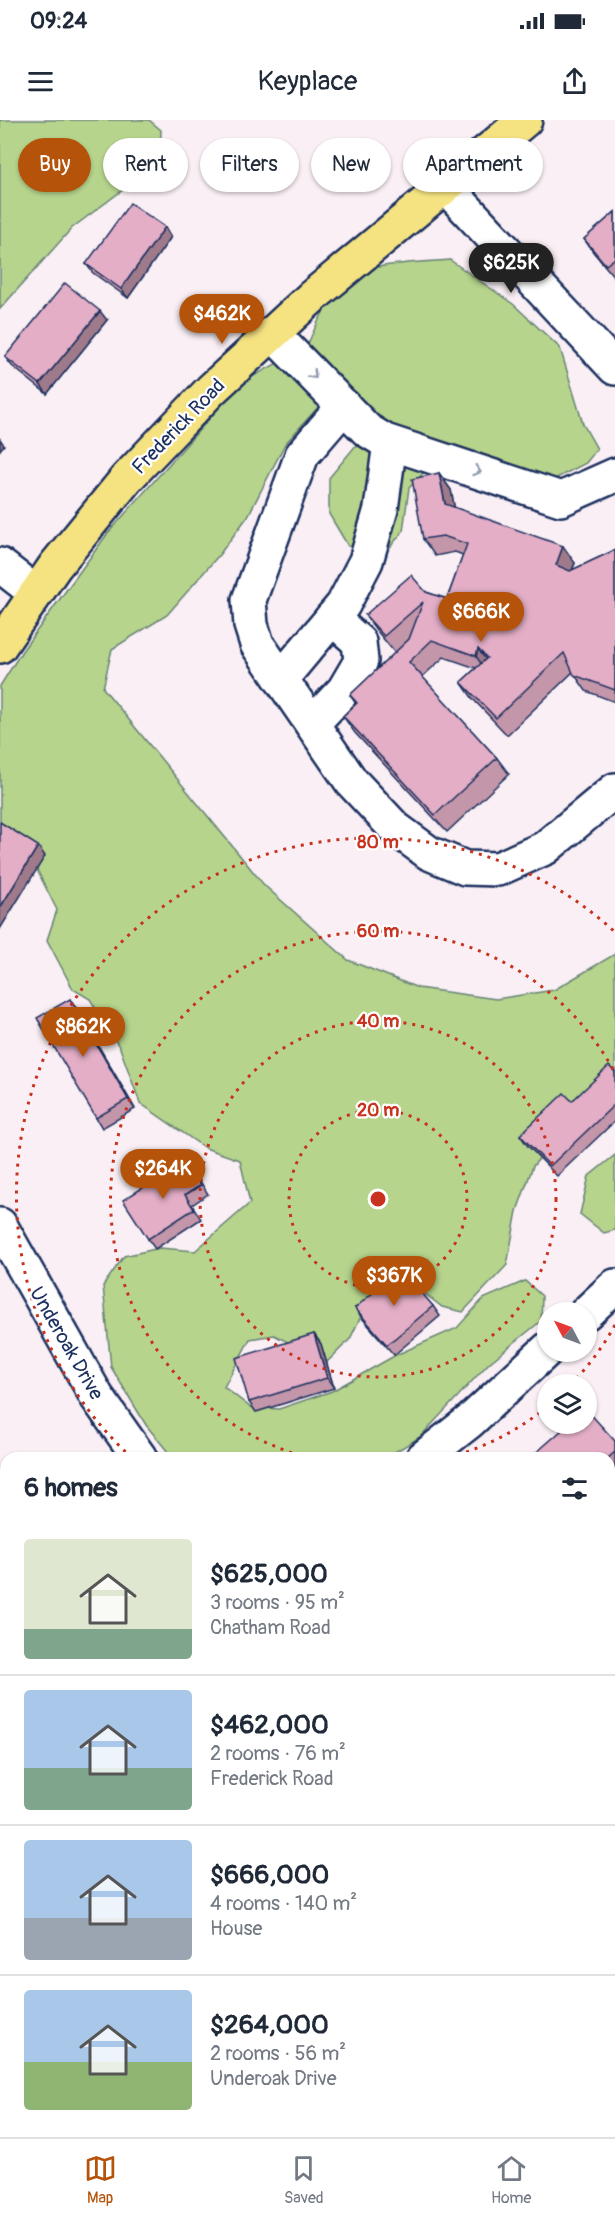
<!DOCTYPE html>
<meta charset="utf-8">
<style>
body{margin:0;font-family:Pangolin,sans-serif;background:#f2f2f3;color:#1f2937;height:100vh;display:flex;flex-direction:column;font-size:22px;white-space:nowrap}
*{box-sizing:border-box;margin:0}
p{font-size:20px;color:#747a83}
.icon{flex:none;width:33px;height:33px;fill:none;stroke:currentColor;stroke-width:2;stroke-linecap:round;stroke-linejoin:round}
.map{position:relative;flex:1;overflow:hidden}
.panel{position:absolute;left:0px;top:1332px;width:615px;height:686px;display:flex;flex-direction:column;background:#fff;border-radius:18px 18px 0 0;box-shadow:0 2px 4px #0004}
.panel>*{flex:none}
.top-card{position:absolute;left:18px;top:18px;width:579px;height:54px;display:flex;gap:12px}
.needle{width:39px;rotate:311deg}
.tools{position:absolute;left:537px;top:1182px;display:grid;gap:12px}
.tools a{display:grid;place-items:center;width:60px;height:60px;border-radius:50%;background:#fff;box-shadow:0 2px 4px #0004;font-size:30px}
.price{position:absolute;translate:-50% -51px;padding:0 14px;border-radius:21px;background:#b45309;color:#fff;font-size:20px;line-height:39px;filter:drop-shadow(0 2px 3px #0008)}
.price::after{content:'';position:absolute;left:50%;top:36px;width:18px;height:14px;margin-left:-9px;background:inherit;clip-path:polygon(0 0,100% 0,50% 100%)}
.price.on{background:#222;color:#fff}
ul{padding:0;list-style:none}
li{display:flex;align-items:center;gap:18px;height:150px;padding:0 24px}
li+li{border-top:2px solid #e0e1e3}
li span{display:grid;place-items:center;flex:none;width:168px;height:120px;border-radius:6px;color:#555}
li>.icon{margin-inline-start:auto}
span .icon{width:72px;height:72px;fill:#fffc;stroke-width:1}
li b{font-size:26px}
h2{display:flex;justify-content:space-between;align-items:center;height:72px;padding:0 24px;font-size:26px}
.chip{padding:0 21px;border-radius:27px;background:#fff;box-shadow:0 2px 4px #0004;font-size:21px;line-height:54px}
.chip.on{background:#b45309;color:#fff}
.status{display:flex;justify-content:space-between;align-items:center;height:42px;padding:0 30px;background:#fff;direction:ltr}
.status svg{height:16px;fill:currentColor}
header{display:flex;justify-content:space-between;align-items:center;height:78px;padding:0 24px;background:#fff;font-size:27px;font-weight:600}
.tabs{display:flex;justify-content:space-around;align-items:center;height:84px;border-top:2px solid #e0e1e3;background:#fff;font-size:16px;color:#747a83}
.tabs a{display:grid;justify-items:center;gap:3px}
.tabs .on{color:#b45309}
.map>svg:first-child{display:block}
.green{fill:#b6d48c;stroke:#688275;stroke-width:1.5}
.lines{fill:none;stroke-linecap:round;stroke-linejoin:round}
.minor-casing{stroke:#1b2f5e;stroke-width:38}
.major-casing{stroke:#1b2f5e;stroke-width:38}
.minor{stroke:#fff;stroke-width:33}
.major{stroke:#f5e382;stroke-width:33}
.wall{fill:#c396aa;stroke:#1b2f5e;stroke-width:1.5}
.shaded-wall{fill:#9f7a8b;stroke:#1b2f5e;stroke-width:1.5}
.building{fill:#e3aec6;stroke:#1b2f5e;stroke-width:1.5}
.oneway{stroke:#8d97ae}
.ring{fill:none;stroke:#c8321e;stroke-width:3;stroke-dasharray:3 6}
.labels{text-anchor:middle;stroke-width:4.5;stroke-linejoin:round;paint-order:stroke}
.street-label{font-size:20px;fill:#1b2f5e;stroke:#fff}
.centre{fill:#c8321e;stroke:#fff;stroke-width:3}
.ring-label{font-size:18px;text-anchor:middle;font-weight:bold;fill:#c8321e;stroke:#fff;stroke-width:4.5;stroke-linejoin:round;paint-order:stroke}
</style>
<div class="status"><b>09:24</b><svg viewBox="0 0 49 12"><path d="M0 12V9h3v3zM5 12V6h3v6zM10 12V3h3v9zM15 12V0h3v12zM26 1h20v11H26zM47 4h2v5h-2z"/></svg></div>
<header><svg class="icon" aria-label="menu" viewBox="0 0 24 24"><path d="M4 6h16M4 12h16M4 18h16"/></svg>Keyplace<svg class="icon" aria-label="share" viewBox="0 0 24 24"><path d="M12 15V3M7 8l5-5 5 5M5 13v7h14v-7"/></svg></header>
<div class="map">
<svg width="615" height="2017" viewBox="0 0 615 2017">
<rect width="100%" height="100%" fill="#f9eff4"/>
<filter id="ink" filterUnits="userSpaceOnUse"><feTurbulence type="fractalNoise" baseFrequency=".0167" numOctaves="2"/><feDisplacementMap in="SourceGraphic" scale="12" xChannelSelector="R" yChannelSelector="G"/><feConvolveMatrix kernelMatrix="1 2 1 2 8 2 1 2 1" color-interpolation-filters="sRGB"/></filter>
<g filter="url(#ink)">
<!-- green -->
<g class="green">
<path d="M0,0H149L161,10L160,42L72,108L0,189Z"/>
<path d="M450,140L513,184L560,228L583,304L597,329L586,343L545,364L431,345L409,368L403,411L384,435L348,426L329,394V358L362,318L350,292L319,286L285,324L248,396L219,435L167,495L112,529L103,568L264,765L348,840L418,868L496,879L554,870L615,834V957L554,1021L533,1046L517,1091L507,1145L463,1192L442,1187L415,1166L363,1192L350,1219L327,1242L274,1215L250,1219L224,1267L250,1287L279,1289L332,1271L396,1235L457,1208L483,1179L525,1161L542,1176L541,1201L489,1243L420,1317L385,1338H173L146,1305L111,1247L103,1166L124,1136L160,1128L195,1131L250,1083L240,1040L205,1028L140,983L120,928L90,879L73,869L47,820L57,790L31,738L0,718V566L22,531L108,413L241,263L281,241L299,248C309,219 327,176 351,157C369,143 427,142 450,140Z"/>
<path d="M615,1035V1110L604,1113L580,1094L589,1056Z"/>
<path d="M609,1663L615,1666V1942H609Z"/>
<path d="M0,1678L6,1684V1956L0,1957Z"/>
<path d="M224,2012H544L545,2017H223Z"/>
</g>
<g class="lines">
<!-- minor casing -->
<g class="minor-casing">
<g id="minor">
<path d="M445,66L615,248"/>
<path d="M272,213L367,310L385,321L561,379L615,355"/>
<path d="M344,286L302,335L249,480L251,505L257,524L351,661L395,708L429,733L465,748L498,749L545,728L615,670"/>
<path d="M0,445L36,473"/>
<path d="M281,559L343,485L366,441L381,389L390,323"/>
<path d="M312,604L344,570L361,541L359,522L332,498"/>
<path d="M0,1105L97,1277L140,1338"/>
<path d="M586,1193L615,1166"/>
<path d="M423,1338L470,1301L548,1229"/>
</g>
</g>
<!-- major casing -->
<g class="major-casing">
<path id="major" d="M0,526L55,446L127,358L211,270L313,176L525,0"/>
</g>
<!-- minor -->
<use href="#minor" class="minor"/>
<!-- major -->
<use href="#major" class="major"/>
</g>
<!-- wall -->
<g class="wall">
<path d="M615,92V158L594,133L584,119Z"/>
<path d="M171,117L128,178L93,153L86,144Z"/>
<path d="M107,200L47,274L12,246L5,237Z"/>
<path d="M439,353L451,370L454,387L575,443L572,450L615,430V582L586,571L573,552L507,615L473,579L461,562L476,548L444,537L422,557L497,638L509,654L447,712L355,613L343,596L356,584L350,575L395,533L377,511L365,495L426,472L447,479L463,435L455,432L435,436L423,419Z"/>
<path d="M70,879L77,889L135,989L102,1008L96,998Z"/>
<path d="M615,952V1001L557,1056L527,1025L520,1015Z"/>
<path d="M193,1050L208,1074L192,1085L201,1099L155,1129L148,1119Z"/>
<path d="M433,1186L440,1196L394,1235L362,1198L355,1188Z"/>
<path d="M314,1214L321,1224L334,1268L256,1292L249,1282Z"/>
<path d="M615,1321V1348L609,1353V1338H530Z"/>
<path d="M0,1350L6,1360V1425L0,1428Z"/>
<path d="M609,1428L615,1437V1526L609,1517Z"/>
</g>
<!-- shaded-wall -->
<g class="shaded-wall">
<path d="M165,107L171,117L128,178L121,169Z"/>
<path d="M100,191L107,200L47,274L40,264Z"/>
<path d="M0,319L4,325L0,330Z"/>
<path d="M439,353L451,370L457,400L445,384Z"/>
<path d="M563,426L575,443L567,462L556,445Z"/>
<path d="M478,529L490,545L487,553L476,536Z"/>
<path d="M38,726L45,736L0,809V788Z"/>
<path d="M70,879L77,889L135,989L128,979Z"/>
<path d="M314,1214L321,1224L334,1268L327,1258Z"/>
</g>
<!-- building -->
<g class="building">
<path d="M130,83L165,107L121,169L86,144Z"/>
<path d="M615,92V138L606,145L584,119Z"/>
<path d="M65,163L100,191L40,264L5,237Z"/>
<path d="M439,353L445,384L563,426L556,445L570,451L615,430V570L574,555L564,533L496,598L461,562L487,538L478,529L476,536L432,520L409,542L497,638L435,695L343,596L357,583L350,575L409,519L423,482L384,516L365,495L411,455L426,472L447,479L467,424L443,416L423,419L412,359Z"/>
<path d="M0,702L38,726L0,788Z"/>
<path d="M70,879L128,979L96,998L37,898Z"/>
<path d="M609,946L615,952V984L550,1046L520,1015L564,973L572,981Z"/>
<path d="M186,1041L201,1065L185,1075L194,1089L148,1119L123,1080Z"/>
<path d="M401,1149L433,1186L387,1225L355,1188Z"/>
<path d="M314,1214L327,1258L249,1282L236,1238Z"/>
<path d="M586,1289L615,1321V1332L608,1338H530L569,1304H586Z"/>
<path d="M0,1352L6,1361V1410L0,1414Z"/>
<path d="M609,1429L615,1439V1513L609,1516Z"/>
<path d="M6,1492V1595L0,1569V1493Z"/>
<path d="M6,1657V1708L0,1687V1659Z"/>
<path d="M102,2012H197L206,2015L205,2017H100Z"/>
</g>
<!-- one-way arrows -->
<defs><path id="oneway-chevron" d="M-2-3.5L2.5 0L-2 3.5" fill="none" stroke-width="1.6" stroke-linecap="round" stroke-linejoin="round" transform="scale(1.5)"/></defs>
<g class="oneway">
<use href="#oneway-chevron" transform="translate(313 255) rotate(46)"/>
<use href="#oneway-chevron" transform="translate(477 351) rotate(18)"/>
</g>
</g>
<!-- distance rings -->
<g class="ring">
<circle cx="378" cy="1079" r="89"/>
<circle cx="378" cy="1079" r="178"/>
<path d="M615 1205A268 268 0 0 1 572 1263M547 1287A268 268 0 0 1 447 1338M309 1338A268 268 0 1 1 615 953"/>
<path d="M132 1338A357 357 0 0 1 615 812"/>
</g>
<g class="labels">
<!-- street labels -->
<g class="street-label">
<text transform="translate(178 306) rotate(-46)" y="7">Frederick Road</text>
<text transform="translate(67 1223) rotate(60)" y="7">Underoak Drive</text>
</g>
</g>
<circle cx="378" cy="1079" r="9" class="centre"/>
<g class="ring-label">
<text x="378" y="728">80 m</text>
<text x="378" y="817">60 m</text>
<text x="378" y="907">40 m</text>
<text x="378" y="996">20 m</text>
</g>
</svg>
<div class="tools">
<a><svg class="needle" viewBox="-14 -14 28 28"><path d="M0-13l5 13h-10z" fill="#e53935"/><path d="M0 13l5-13h-10z" fill="#747a83"/></svg></a>
<a><svg class="icon" aria-label="layers" viewBox="0 0 24 24"><path d="M12 4l9 5-9 5-9-5zM3 14l9 5 9-5"/></svg></a>
</div>
<b class="price on" style="left:511px;top:174px">$625K</b>
<b class="price" style="left:222px;top:225px">$462K</b>
<b class="price" style="left:481px;top:523px">$666K</b>
<b class="price" style="left:83px;top:938px">$862K</b>
<b class="price" style="left:163px;top:1080px">$264K</b>
<b class="price" style="left:394px;top:1187px">$367K</b>
<div class="top-card">
<a class="chip on">Buy</a>
<a class="chip">Rent</a>
<a class="chip">Filters</a>
<a class="chip">New</a>
<a class="chip">Apartment</a>
</div>
<section class="panel">
<h2>6 homes<svg class="icon" aria-label="filters" viewBox="0 0 24 24"><path d="M4 7h16M4 17h16"/><circle cx="9" cy="7" r="2"/><circle cx="15" cy="17" r="2"/></svg></h2>
<ul>
<li><span style="background:linear-gradient(#dfe7d0 75%,#7fa58c 0)"><svg class="icon" aria-label="home" viewBox="0 0 24 24"><path d="M3 11l9-7 9 7M6 9v11h12V9"/></svg></span><div><b>$625,000</b><p>3 rooms · 95 m²</p><p>Chatham Road</p></div></li>
<li><span style="background:linear-gradient(#a9c7e8 65%,#7fa58c 0)"><svg class="icon" aria-label="home" viewBox="0 0 24 24"><path d="M3 11l9-7 9 7M6 9v11h12V9"/></svg></span><div><b>$462,000</b><p>2 rooms · 76 m²</p><p>Frederick Road</p></div></li>
<li><span style="background:linear-gradient(#a9c7e8 65%,#9aa5b1 0)"><svg class="icon" aria-label="home" viewBox="0 0 24 24"><path d="M3 11l9-7 9 7M6 9v11h12V9"/></svg></span><div><b>$666,000</b><p>4 rooms · 140 m²</p><p>House</p></div></li>
<li><span style="background:linear-gradient(#a9c7e8 60%,#8fb573 0)"><svg class="icon" aria-label="home" viewBox="0 0 24 24"><path d="M3 11l9-7 9 7M6 9v11h12V9"/></svg></span><div><b>$264,000</b><p>2 rooms · 56 m²</p><p>Underoak Drive</p></div></li>
</ul>
</section>
</div>
<nav class="tabs">
<a class="on"><svg class="icon" aria-label="map" viewBox="0 0 24 24"><path d="M3 6l6-2 6 2 6-2v14l-6 2-6-2-6 2zM9 4v14M15 6v14"/></svg>Map</a>
<a><svg class="icon" aria-label="saved" viewBox="0 0 24 24"><path d="M7 4h10v16l-5-4-5 4z"/></svg>Saved</a>
<a><svg class="icon" aria-label="home" viewBox="0 0 24 24"><path d="M3 11l9-7 9 7M6 9v11h12V9"/></svg>Home</a>
</nav>
